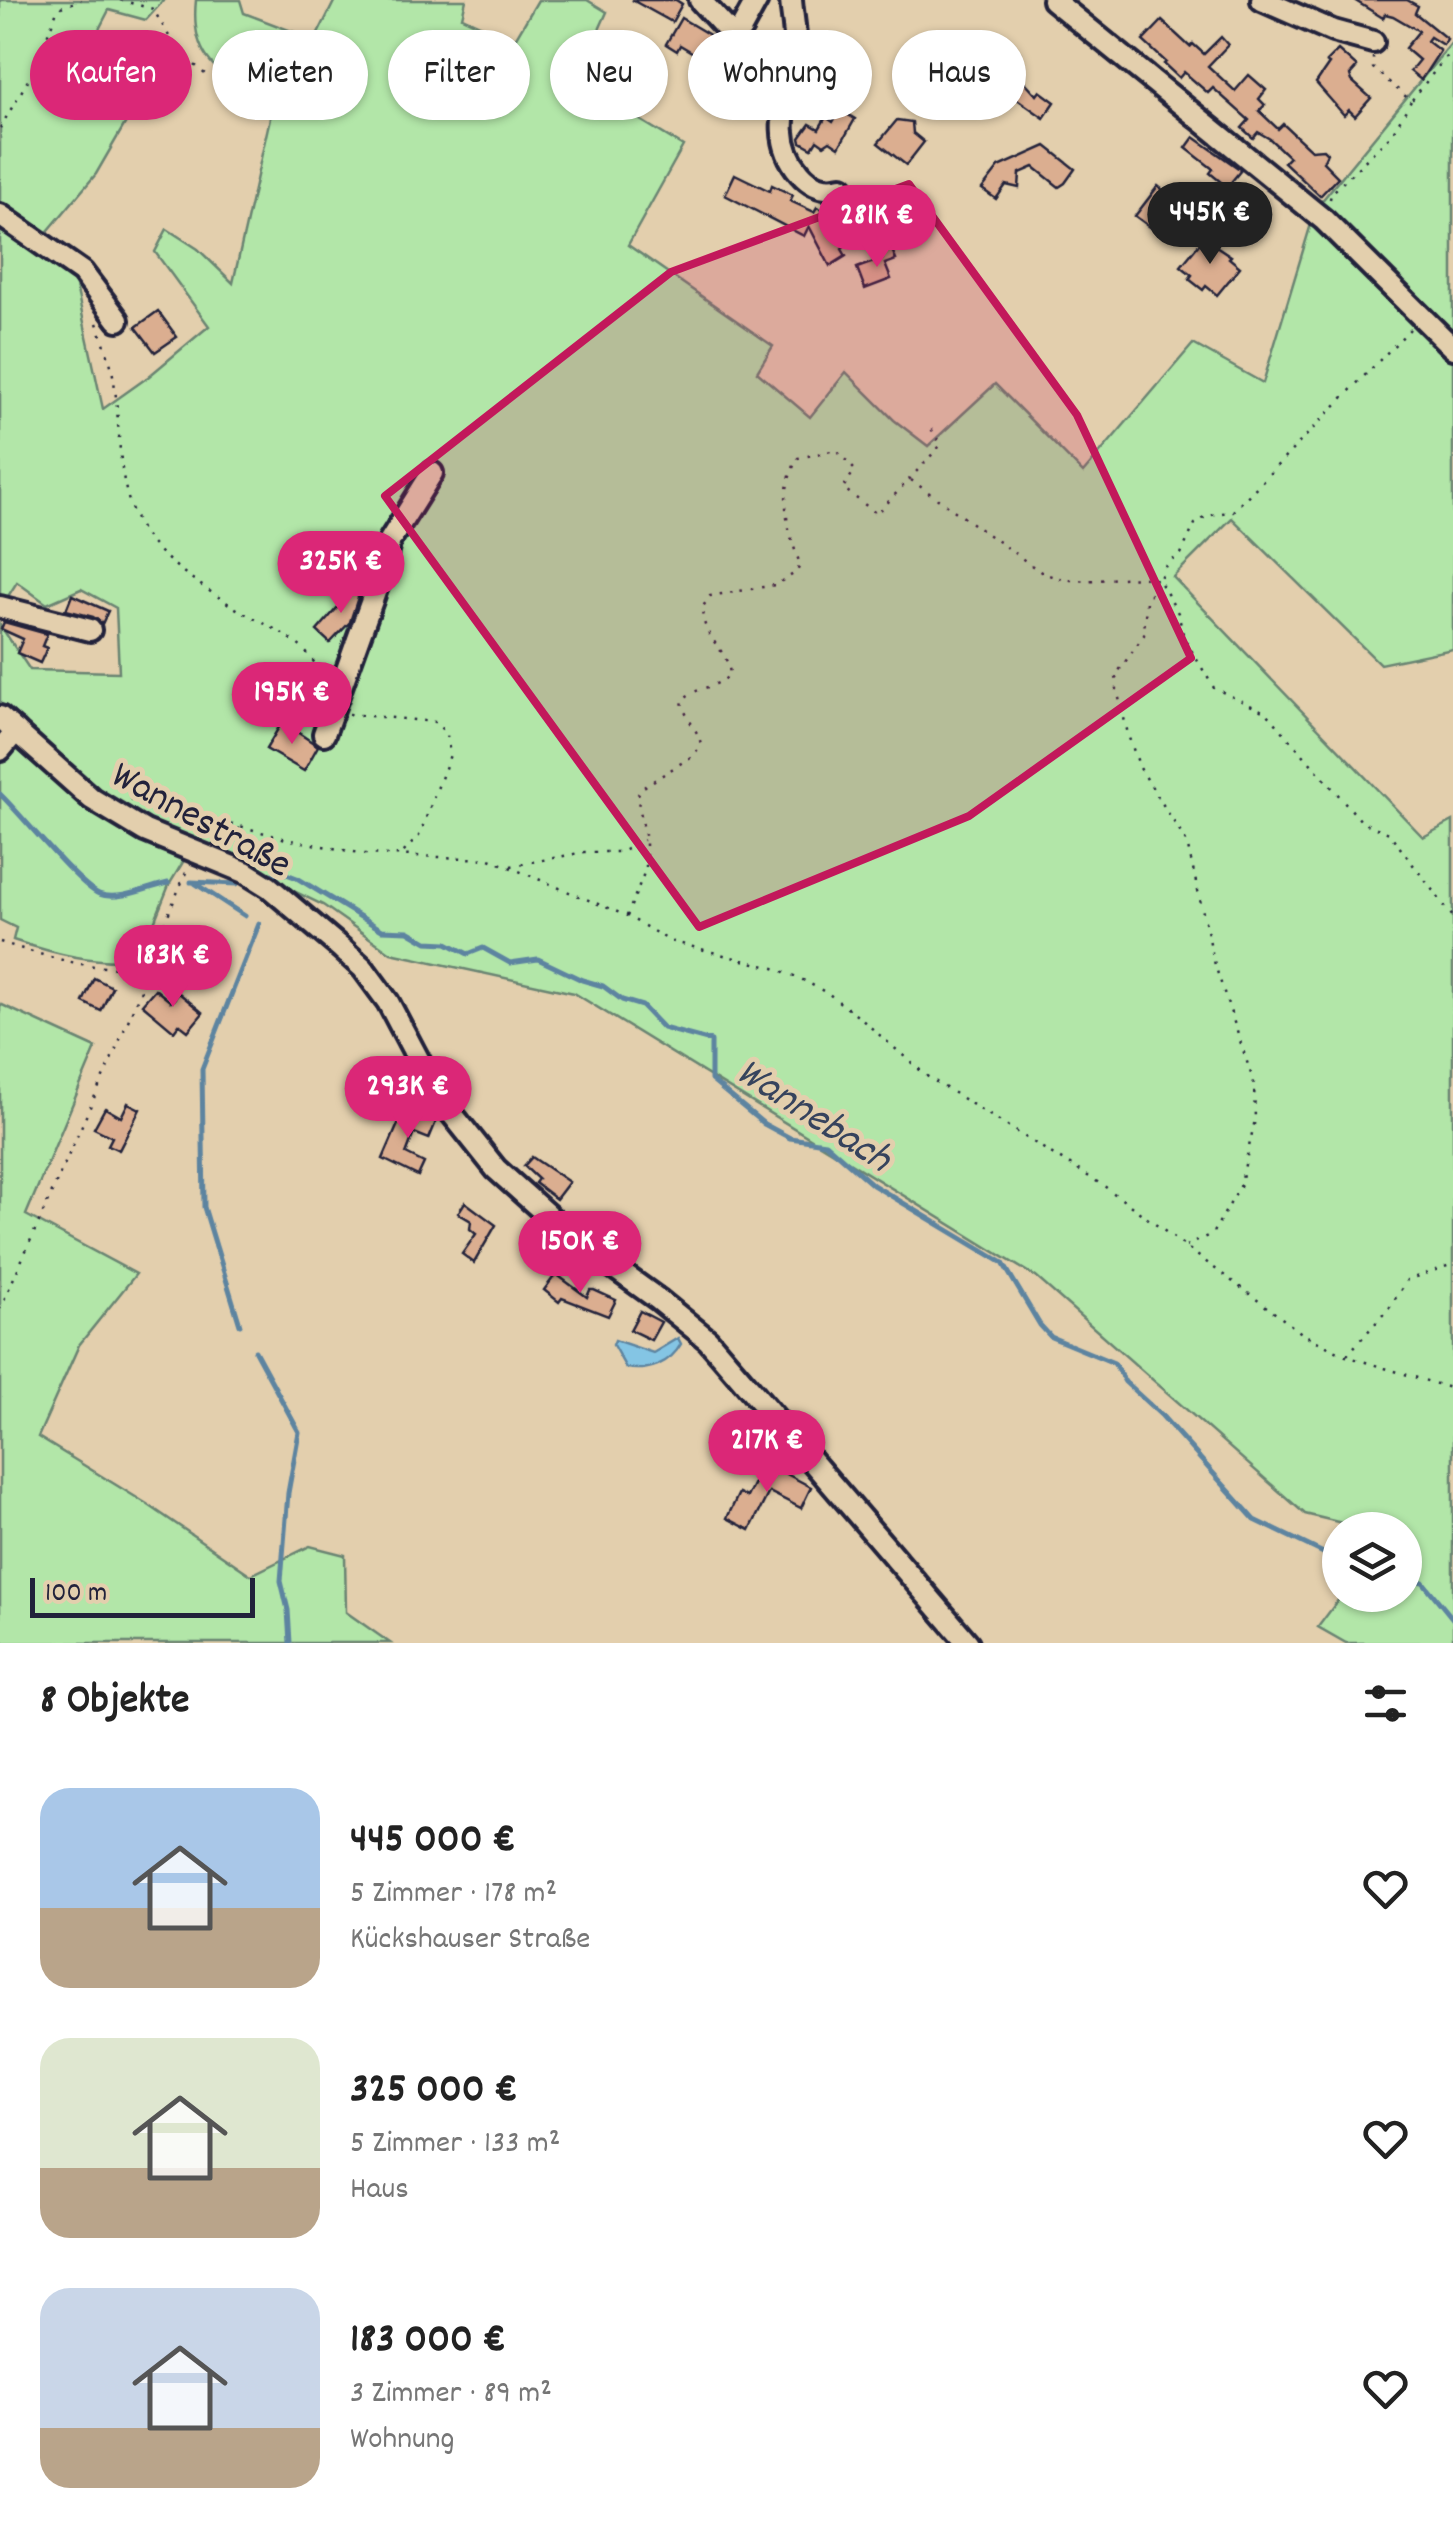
<!DOCTYPE html>
<html lang="de">
<meta charset="utf-8">
<style>
body{margin:0;font-family:Dekko,sans-serif;background:#f6f6f6;color:#222;height:100vh;display:flex;flex-direction:column;font-size:38px;white-space:nowrap}
*{box-sizing:border-box;margin:0}
p{font-size:32px;color:#767676}
.icon{flex:none;width:55px;height:55px;fill:none;stroke:currentColor;stroke-width:2;stroke-linecap:round;stroke-linejoin:round}
.map{position:relative;height:1643px;overflow:hidden}
.sheet{display:flex;flex-direction:column;background:#fff;flex:1}
.sheet>*{flex:none}
.hud{position:absolute;left:30px;top:30px;width:1395px;height:90px;display:flex;gap:20px}
.buttons{position:absolute;left:1322px;top:1512px;display:grid;gap:20px}
.buttons a{display:grid;place-items:center;width:100px;height:100px;border-radius:50%;background:#fff;box-shadow:0 2px 8px #0004;font-size:50px}
.scale{position:absolute;left:30px;bottom:25px;width:225px;box-sizing:border-box;padding-left:10px;border:5px solid #22223b;border-top:0;font-size:28px;line-height:35px;white-space:nowrap;color:#22223b;-webkit-text-stroke:8px #e3cfad;paint-order:stroke}
.price{position:absolute;translate:-50% -85px;padding:0 22px;border-radius:35px;background:#db2777;color:#fff;font-size:32px;line-height:65px;filter:drop-shadow(0 2px 5px #0008)}
.price::after{content:'';position:absolute;left:50%;top:60px;width:30px;height:22px;margin-left:-15px;background:inherit;clip-path:polygon(0 0,100% 0,50% 100%)}
.price.on{background:#222;color:#fff}
ul{padding:0;list-style:none}
li{display:flex;align-items:center;gap:30px;height:250px;padding:0 40px}
li span{display:grid;place-items:center;flex:none;width:280px;height:200px;border-radius:30px;color:#555}
li>.icon{margin-inline-start:auto}
span .icon{width:120px;height:120px;fill:#fffc;stroke-width:1}
li b{font-size:42px}
h2{display:flex;justify-content:space-between;align-items:center;height:120px;padding:0 40px;font-size:42px}
.chip{padding:0 35px;border-radius:45px;background:#fff;box-shadow:0 2px 8px #0004;font-size:35px;line-height:90px}
.chip.on{background:#db2777;color:#fff}
.map>svg:first-child{display:block}
.green{fill:#b2e6a8;stroke:#6a8472;stroke-width:2.5}
.water{fill:#84c5e4;stroke:#5d84a0;stroke-width:2.5}
.lines{fill:none;stroke-linecap:round;stroke-linejoin:round}
.stream{stroke:#5d84a0;stroke-width:5}
.building{fill:#dbae90;stroke:#22223b;stroke-width:2.5}
.minor-casing{stroke:#22223b;stroke-width:28}
.path{stroke:#22223b;stroke-width:2.5;stroke-dasharray:2.5 8;stroke-linecap:butt}
.minor{stroke:#e3cfad;stroke-width:20}
.marked{fill:#c2185b;fill-opacity:0.2;stroke:#c2185b;stroke-width:8;stroke-linejoin:round}
.labels{text-anchor:middle;stroke-width:10;stroke-linejoin:round;paint-order:stroke}
.street-label{font-size:40px;fill:#22223b;stroke:#e3cfad}
.water-label{font-size:42px;font-style:italic;fill:#36435d;stroke:#e3cfad}
</style>
<div class="map">
<svg width="1453" height="1643" viewBox="0 0 1453 1643">
<rect width="100%" height="100%" fill="#e3cfad"/>
<filter id="ink" filterUnits="userSpaceOnUse"><feTurbulence type="fractalNoise" baseFrequency=".01" numOctaves="2"/><feDisplacementMap in="SourceGraphic" scale="20" xChannelSelector="R" yChannelSelector="G"/><feConvolveMatrix kernelMatrix="1 2 1 2 8 2 1 2 1" color-interpolation-filters="sRGB"/></filter>
<g filter="url(#ink)">
<!-- green -->
<g class="green">
<path d="M0,0H164L146,20L109,10L95,37L130,62L140,98L96,174L33,249L74,277L103,409L148,377L209,326L155,252L167,229L198,249L233,283L272,109C226,75 189,65 196,0H240L244,13L315,40L335,0H466L462,17L514,41L538,0H587L607,12L576,81L683,146L628,245L773,346L757,372L810,417L846,372L894,420L928,446L995,384L1083,473L1193,344L1263,383L1311,224L1446,353L1453,348V649L1380,664L1232,518L1173,577L1423,837L1453,821V1643H1346L1318,1627L1342,1595H1405V1530H1371L1305,1514L1036,1277L574,993L391,953L323,905L108,802L186,857L169,885L139,960C94,964 55,954 13,940L16,928L0,920V764L5,754L0,750V625L30,670L119,672L116,608L81,589L47,604L17,582L0,609Z"/>
<path d="M1453,41V339L1316,208Z"/>
<path d="M0,1004L96,1048L26,1215L136,1274L79,1345L38,1437L147,1504L251,1575L310,1546L345,1555L346,1612L390,1643H0Z"/>
</g>
<!-- water -->
<g class="water">
<path d="M942,46L958,53L969,63L968,71L972,75L942,78L941,87L951,90L945,105L928,91L932,73L924,61L937,47Z"/>
<path d="M678,1338L681,1344C670,1364 648,1372 626,1368L613,1345L615,1340L653,1353Z"/>
</g>
<g class="lines">
<!-- stream -->
<g class="stream">
<path d="M0,794C21,814 78,885 99,894C117,902 150,887 168,883"/>
<path d="M265,875L284,873L297,878L382,930L408,931L427,942L447,943L468,954L483,948L510,963L538,959L582,980L603,986L622,1000L642,1006L663,1028L711,1041V1080L764,1124L790,1138L825,1143L873,1185L1003,1263L1040,1325L1051,1337L1114,1363L1125,1382L1162,1416L1255,1520L1340,1561"/>
<path d="M191,882L237,884"/>
<path d="M196,884L245,916"/>
<path d="M240,1325L204,1207L202,1069L259,924"/>
<path d="M255,1351L299,1432L288,1493L281,1581L288,1610L290,1643"/>
<path d="M1405,1579L1423,1582L1453,1619"/>
</g>
</g>
<!-- building -->
<g class="building">
<path d="M632,0H676L682,4L672,22Z"/>
<path d="M1354,0H1407L1418,6L1415,13L1447,39L1443,45L1430,37L1427,41L1440,51L1421,80L1410,71L1419,60L1405,48L1419,31L1393,16L1385,14L1383,18Z"/>
<path d="M681,18L718,40L707,61L680,45L677,51L666,44Z"/>
<path d="M1162,21L1190,47L1193,44L1204,54L1221,37L1228,45L1208,66L1235,91L1249,75L1266,90L1259,99L1265,105L1259,111L1278,129L1283,124L1311,150L1323,149L1327,153L1323,162L1338,177L1320,196L1284,162L1289,157L1270,139L1258,132L1253,138L1242,128L1249,120L1213,88L1208,93L1184,72L1179,78L1164,64L1166,62L1143,41Z"/>
<path d="M832,34L848,41L835,82L813,72Z"/>
<path d="M999,37L1020,53L1016,72L1037,95L1040,91L1055,102L1044,118L1013,96L1005,102L986,80L991,76L985,65L987,58L977,50L981,44Z"/>
<path d="M1338,50L1357,67L1350,75L1352,81L1371,98L1355,116L1349,110L1344,115L1316,83L1329,64L1326,62Z"/>
<path d="M737,73L769,92L758,110L744,102L748,97L729,87Z"/>
<path d="M840,110L855,119L839,147L830,141L824,145L817,140L812,148L801,142L800,138L810,124L819,129L826,117L833,122Z"/>
<path d="M897,120L912,122L913,133L924,142L906,165L878,143Z"/>
<path d="M1194,137L1241,170L1227,187L1210,173L1213,169L1186,148Z"/>
<path d="M1046,146L1075,169L1065,183L1059,187L1034,167L1020,173L1019,188L1006,185L996,199L982,189L999,167Z"/>
<path d="M735,174L770,191L772,185L793,195L790,201L814,212L817,207L844,220L850,214L861,224L842,249L846,256L830,266L809,226L804,236L725,195Z"/>
<path d="M1158,186L1168,194L1160,204L1172,212L1157,232L1135,216Z"/>
<path d="M878,193L912,197L921,215L917,217L922,236L897,243Z"/>
<path d="M1204,238L1231,256L1229,258L1240,267L1217,295L1206,286L1203,290L1189,279L1192,275L1181,266Z"/>
<path d="M891,247L896,260L885,264L891,279L865,289L857,268L882,259L879,252Z"/>
<path d="M158,311L177,337L155,352L136,327Z"/>
<path d="M365,576L350,622L330,643L317,631Z"/>
<path d="M72,595L108,611L102,624L93,617L66,610Z"/>
<path d="M4,622L47,634L42,646L47,648L40,663L17,653L23,639L1,629Z"/>
<path d="M282,722L318,746L304,771L266,749Z"/>
<path d="M94,978L112,987L101,1011L83,1002Z"/>
<path d="M155,989L171,1002L179,993L203,1013L188,1031L179,1024L174,1031L142,1004Z"/>
<path d="M128,1103L140,1109L119,1150L108,1145L112,1137L94,1128L105,1108L121,1117Z"/>
<path d="M405,1108L436,1122L429,1139L414,1133L406,1154L424,1163L418,1176L383,1159Z"/>
<path d="M532,1157L569,1182L556,1199L535,1183L538,1179L524,1166Z"/>
<path d="M465,1202L496,1225L474,1263L462,1254L476,1234L470,1229L471,1221L458,1213Z"/>
<path d="M556,1274L587,1297L590,1290H594L616,1300L608,1316L562,1298L559,1302L544,1290Z"/>
<path d="M640,1311L661,1322L651,1340L630,1330Z"/>
<path d="M764,1462L811,1487L801,1508L769,1492L750,1530L727,1518L739,1493L747,1497Z"/>
</g>
<g class="lines">
<!-- minor casing -->
<g class="minor-casing">
<g id="minor">
<path d="M700,0L733,36L741,29L757,0"/>
<path d="M791,0C792,15 796,31 795,47C792,91 766,134 800,173C812,187 825,191 842,187"/>
<path d="M1053,0L1324,220L1453,348"/>
<path d="M1262,0L1333,31L1373,42"/>
<path d="M0,215L82,272L118,320"/>
<path d="M0,607L90,630"/>
<path d="M0,717L92,799L145,831L245,872L269,887L342,949L363,968L388,1002L437,1095L496,1169L573,1238L659,1300L708,1340L968,1643"/>
<path d="M324,734L380,578L390,540L432,473"/>
<path d="M0,750L16,731"/>
</g>
</g>
<!-- path -->
<g class="path">
<path d="M120,0L153,9L176,48L206,75"/>
<path d="M1373,57V68L1411,101L1453,48"/>
<path d="M0,128L34,70L58,8L81,0"/>
<path d="M1330,199L1331,194L1392,134L1411,101"/>
<path d="M97,323C103,340 110,357 113,375C123,431 112,499 153,545C172,566 203,587 226,602C263,627 310,636 324,684"/>
<path d="M1410,329L1233,511L1207,516L1195,524L1181,554L1166,565L1159,580L1178,613L1184,638L1214,688L1267,713L1362,822L1389,833L1453,917"/>
<path d="M911,480L1041,572C1085,591 1114,571 1159,580L1146,600L1144,635L1116,675L1117,690L1129,738L1140,768L1187,843L1215,965L1254,1083L1255,1120L1240,1187L1212,1234L1186,1246"/>
<path d="M349,714L436,722L447,735L450,755L419,836L401,855"/>
<path d="M130,800L140,798L286,839L365,854L490,859L627,916L670,941L774,968L799,978L829,994L860,1018L928,1077L1104,1186L1303,1334L1346,1356L1453,1389"/>
<path d="M222,841L240,828"/>
<path d="M511,866L585,852H621L644,840"/>
<path d="M627,916L646,868V840L637,796L642,788L694,755L701,744C697,727 684,718 682,700C697,686 713,690 730,675C728,647 703,642 702,608L710,596L775,585L797,572L800,564C786,527 778,493 798,458L836,450L855,470L843,488L877,514L941,445L929,425"/>
<path d="M0,942C48,957 94,972 144,967"/>
<path d="M0,1309L123,1033L145,980L146,967L187,870"/>
<path d="M1347,1355L1390,1307L1407,1280L1453,1264"/>
</g>
<!-- minor -->
<use href="#minor" class="minor"/>
</g>
</g>
<!-- marked area -->
<path class="marked" d="M909,184L1077,415L1191,658L969,816L699,927L385,496L671,272Z"/>
<g class="labels">
<!-- street labels -->
<g class="street-label">
<text transform="translate(203 817) rotate(29)" y="14">Wannestraße</text>
</g>
<!-- water labels -->
<g class="water-label">
<text transform="translate(816 1112) rotate(33)" y="15">Wannebach</text>
</g>
</g>
</svg>
<div class="buttons">
<a><svg class="icon" aria-label="layers" viewBox="0 0 24 24"><path d="M12 4l9 5-9 5-9-5zM3 14l9 5 9-5"/></svg></a>
</div>
<div class="scale">100 m</div>
<b class="price on" style="left:1210px;top:267px">445K €</b>
<b class="price" style="left:877px;top:270px">281K €</b>
<b class="price" style="left:341px;top:616px">325K €</b>
<b class="price" style="left:292px;top:747px">195K €</b>
<b class="price" style="left:173px;top:1010px">183K €</b>
<b class="price" style="left:408px;top:1141px">293K €</b>
<b class="price" style="left:580px;top:1296px">150K €</b>
<b class="price" style="left:767px;top:1495px">217K €</b>
<div class="hud">
<a class="chip on">Kaufen</a>
<a class="chip">Mieten</a>
<a class="chip">Filter</a>
<a class="chip">Neu</a>
<a class="chip">Wohnung</a>
<a class="chip">Haus</a>
</div>
</div>
<section class="sheet">
<h2>8 Objekte<svg class="icon" aria-label="filters" viewBox="0 0 24 24"><path d="M4 7h16M4 17h16"/><circle cx="9" cy="7" r="2"/><circle cx="15" cy="17" r="2"/></svg></h2>
<ul>
<li><span style="background:linear-gradient(#a9c7e8 60%,#b9a48a 0)"><svg class="icon" aria-label="home" viewBox="0 0 24 24"><path d="M3 11l9-7 9 7M6 9v11h12V9"/></svg></span><div><b>445 000 €</b><p>5 Zimmer · 178 m²</p><p>Kückshauser Straße</p></div><svg class="icon" aria-label="heart" viewBox="0 0 24 24"><path d="M12 20l-8-8c-3-5 5-10 8-4 3-6 11-1 8 4z"/></svg></li>
<li><span style="background:linear-gradient(#dfe7d0 65%,#b9a48a 0)"><svg class="icon" aria-label="home" viewBox="0 0 24 24"><path d="M3 11l9-7 9 7M6 9v11h12V9"/></svg></span><div><b>325 000 €</b><p>5 Zimmer · 133 m²</p><p>Haus</p></div><svg class="icon" aria-label="heart" viewBox="0 0 24 24"><path d="M12 20l-8-8c-3-5 5-10 8-4 3-6 11-1 8 4z"/></svg></li>
<li><span style="background:linear-gradient(#c9d6e8 70%,#b9a48a 0)"><svg class="icon" aria-label="home" viewBox="0 0 24 24"><path d="M3 11l9-7 9 7M6 9v11h12V9"/></svg></span><div><b>183 000 €</b><p>3 Zimmer · 89 m²</p><p>Wohnung</p></div><svg class="icon" aria-label="heart" viewBox="0 0 24 24"><path d="M12 20l-8-8c-3-5 5-10 8-4 3-6 11-1 8 4z"/></svg></li>
</ul>
</section>
